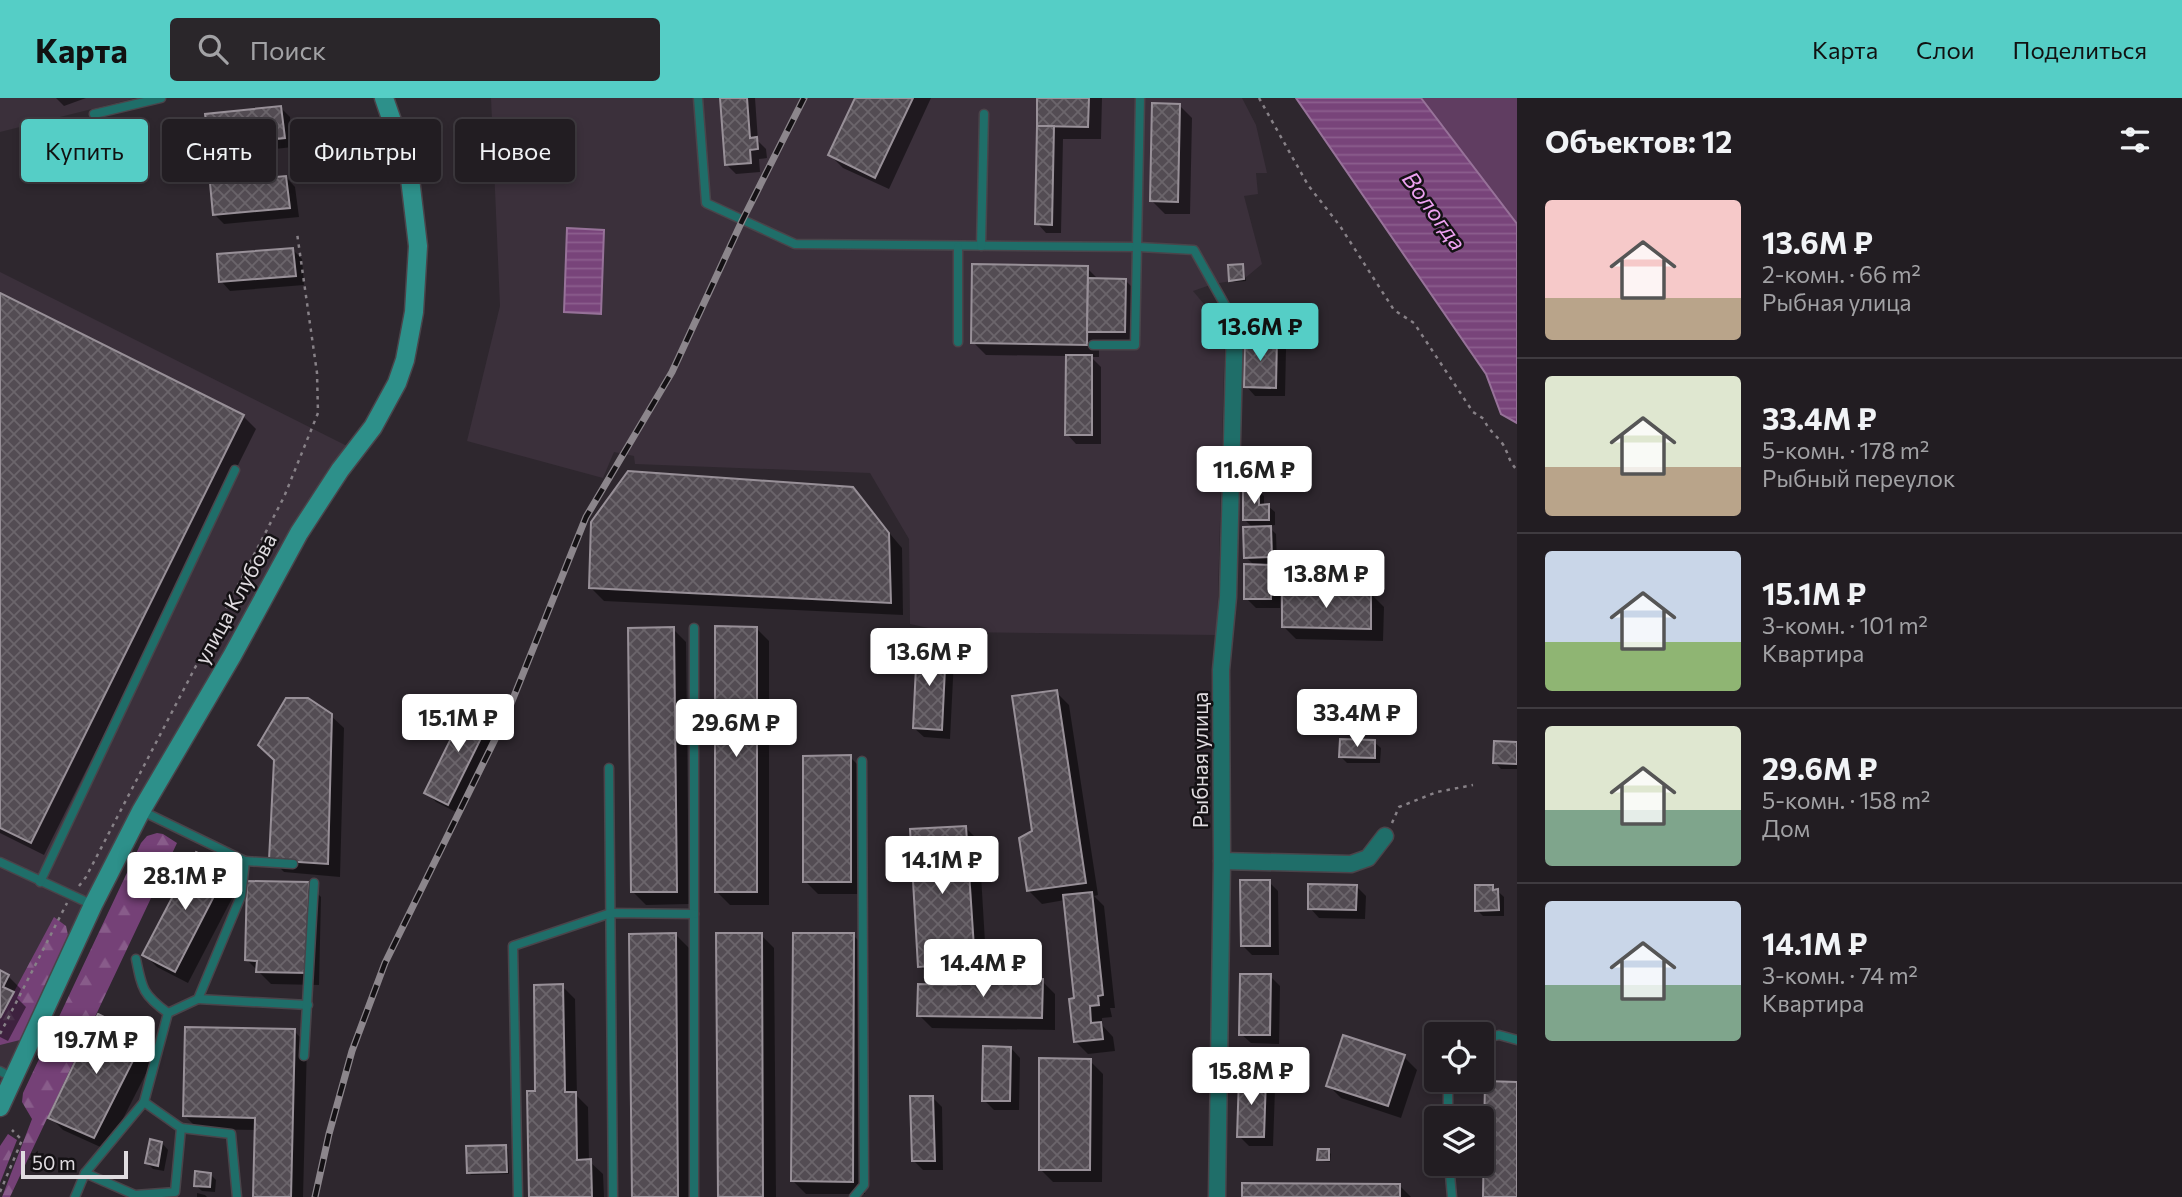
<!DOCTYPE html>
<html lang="ru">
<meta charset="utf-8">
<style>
body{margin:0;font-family:Commissioner,sans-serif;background:#2a262a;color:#f1f3f6;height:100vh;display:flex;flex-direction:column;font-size:26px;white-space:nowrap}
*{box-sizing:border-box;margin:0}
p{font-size:23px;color:#a2a2a5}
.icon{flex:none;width:38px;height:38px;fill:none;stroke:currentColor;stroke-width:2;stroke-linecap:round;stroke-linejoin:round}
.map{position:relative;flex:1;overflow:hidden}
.drawer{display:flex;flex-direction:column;background:#221d22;width:665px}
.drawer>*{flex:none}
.guide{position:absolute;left:21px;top:21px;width:665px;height:63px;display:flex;gap:14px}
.tools{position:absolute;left:1424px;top:924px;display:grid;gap:14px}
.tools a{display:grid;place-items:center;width:70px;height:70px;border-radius:7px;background:#221d22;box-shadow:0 4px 10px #0003,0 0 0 2px #3f3b40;font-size:35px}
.scale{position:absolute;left:21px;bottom:18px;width:107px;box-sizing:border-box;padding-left:7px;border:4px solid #e0dce0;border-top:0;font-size:19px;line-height:24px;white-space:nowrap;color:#e0dce0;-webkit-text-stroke:5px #141114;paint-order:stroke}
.price{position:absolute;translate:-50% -60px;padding:0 16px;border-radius:7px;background:#fff;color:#222;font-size:23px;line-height:46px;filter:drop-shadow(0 2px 4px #0008)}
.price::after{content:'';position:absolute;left:50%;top:42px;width:21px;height:16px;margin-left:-10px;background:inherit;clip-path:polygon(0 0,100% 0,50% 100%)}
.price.on{background:#55cec6;color:#111}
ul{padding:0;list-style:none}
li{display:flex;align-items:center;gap:21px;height:175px;padding:0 28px}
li+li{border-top:2px solid #3f3b40}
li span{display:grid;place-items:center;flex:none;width:196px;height:140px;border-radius:7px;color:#555}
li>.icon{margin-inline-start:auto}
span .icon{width:84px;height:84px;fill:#fffc;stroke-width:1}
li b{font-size:30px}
h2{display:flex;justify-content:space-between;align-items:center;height:84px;padding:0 28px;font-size:30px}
.tag{padding:0 24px;border-radius:7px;background:#221d22;box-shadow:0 4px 10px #0003,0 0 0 2px #3f3b40;font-size:24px;line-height:63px}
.tag.on{background:#55cec6;color:#111}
header{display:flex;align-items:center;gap:42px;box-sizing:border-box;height:98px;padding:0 35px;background:#55cec6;color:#111}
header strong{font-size:33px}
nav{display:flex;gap:38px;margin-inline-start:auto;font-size:24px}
.search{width:490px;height:63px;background:#2a262a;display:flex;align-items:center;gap:18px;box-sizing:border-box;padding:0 24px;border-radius:7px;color:#a2a2a5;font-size:26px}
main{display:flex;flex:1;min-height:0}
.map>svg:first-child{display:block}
.built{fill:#3b303b}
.green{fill:#603d61}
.forest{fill:url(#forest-firs)}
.water{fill:url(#water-rules);stroke:#977299;stroke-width:2}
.shadow{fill:#0007}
.building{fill:url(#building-cross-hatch);stroke:#989098;stroke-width:2}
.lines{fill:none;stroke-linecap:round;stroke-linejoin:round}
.service-casing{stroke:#4a444a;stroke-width:11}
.minor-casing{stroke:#4a444a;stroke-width:19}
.secondary-casing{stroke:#4a444a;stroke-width:21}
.path{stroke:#878187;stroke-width:2.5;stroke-dasharray:3.5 5;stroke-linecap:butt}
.service{stroke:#1f6e69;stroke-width:8}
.minor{stroke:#1f6e69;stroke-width:16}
.secondary{stroke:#2d908a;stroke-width:18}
.rail-casing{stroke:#8c868c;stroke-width:7}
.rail{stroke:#141114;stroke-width:4.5;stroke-dasharray:13;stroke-linecap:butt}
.labels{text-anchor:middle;stroke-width:5;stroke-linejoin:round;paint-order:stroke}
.street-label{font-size:21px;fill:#e0dce0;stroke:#141114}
.water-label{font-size:23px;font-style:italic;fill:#eea2f1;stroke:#141114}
</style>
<header>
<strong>Карта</strong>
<div class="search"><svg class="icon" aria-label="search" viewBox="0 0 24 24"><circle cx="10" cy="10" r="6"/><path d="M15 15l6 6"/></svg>Поиск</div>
<nav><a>Карта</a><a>Слои</a><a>Поделиться</a></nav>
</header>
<main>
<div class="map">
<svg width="1517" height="1099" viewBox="0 0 1517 1099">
<defs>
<pattern id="forest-firs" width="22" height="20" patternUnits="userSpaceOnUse" patternTransform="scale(1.75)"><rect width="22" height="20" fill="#754177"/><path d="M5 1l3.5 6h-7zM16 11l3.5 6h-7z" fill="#885c8a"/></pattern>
<pattern id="water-rules" width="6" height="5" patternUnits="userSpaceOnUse" patternTransform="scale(1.75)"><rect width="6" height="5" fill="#78447a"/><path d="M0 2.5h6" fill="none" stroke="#8b5e8d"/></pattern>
<pattern id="building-cross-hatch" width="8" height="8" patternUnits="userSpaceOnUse" patternTransform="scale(1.75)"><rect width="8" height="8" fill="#534c53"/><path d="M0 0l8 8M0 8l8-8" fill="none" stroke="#6b656b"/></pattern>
</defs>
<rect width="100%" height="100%" fill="#2e272e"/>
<!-- built -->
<g class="built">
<path d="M0,0H136L0,34Z"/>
<path d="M491,0H1242L1256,27L1267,75H1256L1258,96L1244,98L1262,166L1244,181L1213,186L1193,193L1225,231L1217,537L947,534L910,526L909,441L870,375L635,366L634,358L614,354L603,380L467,343L500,208Z"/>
<path d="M0,174L351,350L294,433L129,716L0,991Z"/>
</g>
<!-- green -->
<path class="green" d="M1421,0H1517V126Z"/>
<!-- forest -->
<g class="forest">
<path d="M157,735L163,736L177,745L10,1099H2L32,1021L22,1004L23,995L141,745L147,738Z"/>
<path d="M54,819L66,828L68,837L65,846L20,942L0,947V920Z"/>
<path d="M8,1036L17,1042L0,1085V1048Z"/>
</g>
<!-- water -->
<g class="water">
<path d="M1296,0H1421L1517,126V325L1501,316L1486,276Z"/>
<path d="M567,130L604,132L601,216L564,214Z"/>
</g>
<!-- shadow -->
<g class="shadow">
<path d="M56,0H86L64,8Z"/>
<path d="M721,0H755L758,43L766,51L767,60L759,61L760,74L736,76L726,66Z"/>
<path d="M857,0H931L889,91L843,70L830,57Z"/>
<path d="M1039,0H1102L1101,41H1063L1061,135H1046L1037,125Z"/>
<path d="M1179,7L1192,20L1190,116H1165L1152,103Z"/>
<path d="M281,10L290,19L293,49L220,57L210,47Z"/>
<path d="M286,79L295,89L299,119L224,126L215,117Z"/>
<path d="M293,152L302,161L304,187L230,193L221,183Z"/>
<path d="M1242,168L1244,170L1246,183L1234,184L1231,182Z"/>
<path d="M1087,170L1099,182H1125L1135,192L1134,243H1099V259H1091L1101,269V346H1076L1067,336V258L986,257L973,244Z"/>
<path d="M0,197L243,318L256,331L44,757L0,735Z"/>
<path d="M1276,242L1286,251L1285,298H1255L1246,288Z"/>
<path d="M852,391L902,450L903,517L604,503L591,490Z"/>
<path d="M1258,392L1264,398V408H1268L1275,414V427L1268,428L1276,436L1277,465H1267L1280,478V510H1256L1246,500L1255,468L1246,459L1253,430L1245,422Z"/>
<path d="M1371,496L1384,509L1383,543L1296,541L1283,528Z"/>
<path d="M756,530L769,543V807H730L717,794Z"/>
<path d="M673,531L686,544L689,806L646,807L633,794Z"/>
<path d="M945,551L954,561L950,641L924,639L914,630Z"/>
<path d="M1056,594L1069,607L1098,797L1094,798L1104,808L1115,910H1110L1112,919L1102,920V927L1113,939L1115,953L1088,956L1075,943L1076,902L1065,802L1042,806L1029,793L1034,733Z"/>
<path d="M330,617L344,630L340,779L284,774L271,761Z"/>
<path d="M492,617L501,627L458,715L436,704L427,694Z"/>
<path d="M1374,644L1381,650L1380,665H1347L1341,659Z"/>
<path d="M1517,645V671H1501L1495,664Z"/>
<path d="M850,659L863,672L864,796H818L805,783Z"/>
<path d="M966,730L979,743L987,878L969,879V882L1042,883L1055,896V932L932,930L919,917L958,888V879L933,881L920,868Z"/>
<path d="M227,772L240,785L188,885L157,869L145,857Z"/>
<path d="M1269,784L1278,793L1279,857H1252L1242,847Z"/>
<path d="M308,786L321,799L319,887L271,886L247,862Z"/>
<path d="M1356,788L1366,798L1365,821L1319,820L1310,810Z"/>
<path d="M1492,788L1504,799V818H1483L1477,812Z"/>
<path d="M676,837L689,850L691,1099H633Z"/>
<path d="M761,837L774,850L776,1099H720Z"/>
<path d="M853,837L866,850L865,1096H806L793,1083Z"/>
<path d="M0,874L8,878L21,891L17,900L26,909L8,943L0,939Z"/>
<path d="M1270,878L1280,888L1279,946L1251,945L1241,936Z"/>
<path d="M562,888L575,901L577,998L588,1009L589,1063L603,1076L604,1099H530Z"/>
<path d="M294,933L307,946L303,1099H255L256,1032L198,1031L185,1018Z"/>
<path d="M144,941L157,954L107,1052L63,1032L50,1019Z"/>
<path d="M1011,950L1020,960L1019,1012H994L984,1002Z"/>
<path d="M1404,959L1417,972L1401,1020L1341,1000L1328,987Z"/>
<path d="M1090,963L1103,976L1102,1084H1053L1040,1071Z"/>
<path d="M1265,982L1275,991L1273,1048H1249L1239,1038Z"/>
<path d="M932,999L942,1009L943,1072H923L913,1062Z"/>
<path d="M162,1045L168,1052L164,1073L153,1071L147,1065Z"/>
<path d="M505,1049L508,1051L509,1076L471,1077L469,1074Z"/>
<path d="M1328,1053L1331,1056L1330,1064L1322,1063L1319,1061Z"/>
<path d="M210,1076L216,1082L215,1094L202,1093L195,1087Z"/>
<path d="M1399,1087L1411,1099H1244Z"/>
<path d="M197,1095L205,1097L207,1099H197Z"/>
</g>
<!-- building -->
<g class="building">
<path d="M720,0H747L750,40L757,39L758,51L750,52L751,65L725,67Z"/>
<path d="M855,0H913L875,80L828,57Z"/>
<path d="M1037,0H1089L1088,29L1037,28Z"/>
<path d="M1152,5L1180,6L1178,104L1150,103Z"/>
<path d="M281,8L285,40L209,48L205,16Z"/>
<path d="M1037,28H1054L1052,127L1035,126Z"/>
<path d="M286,78L290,110L213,117L210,85Z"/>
<path d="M293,150L296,178L219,184L217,156Z"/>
<path d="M972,166L1088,168L1087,247L971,245Z"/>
<path d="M1243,166L1244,181L1229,183L1228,167Z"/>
<path d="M1088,180L1126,181L1125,234H1087Z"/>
<path d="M0,195L244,317L31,745L0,730Z"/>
<path d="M1245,239L1277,240L1276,290L1244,289Z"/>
<path d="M1066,257H1092V337H1065Z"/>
<path d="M628,373L853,389L889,435L891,505L589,490L591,424Z"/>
<path d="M1259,390V407L1269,406V422H1243V391Z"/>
<path d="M1271,428L1272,459L1244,460L1243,429Z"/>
<path d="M1244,466L1271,467V501H1244Z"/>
<path d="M1282,492L1371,494V531L1282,529Z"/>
<path d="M715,528L757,529V794H715Z"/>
<path d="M674,529L677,794H631L628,530Z"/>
<path d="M917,548L946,550L942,632L913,630Z"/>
<path d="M1057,592L1086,785L1027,793L1019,740L1032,733L1012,598Z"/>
<path d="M286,600H308L332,616L328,766L269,762L274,662L258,647Z"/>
<path d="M469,604L493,616L448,707L424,695Z"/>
<path d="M1340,641L1375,642V660L1339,659Z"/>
<path d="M1494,643L1517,644V666L1493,665Z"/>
<path d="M851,657V784H803V658Z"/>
<path d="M966,728L975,865L918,869L910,731Z"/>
<path d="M196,754L228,771L175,874L142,857Z"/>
<path d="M1240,782H1270V848H1241Z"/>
<path d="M247,783L309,784L307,875L256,874L257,863L245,862Z"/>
<path d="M1308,786L1357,787L1356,812L1308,811Z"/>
<path d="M1475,787H1493V792L1498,791L1499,812L1475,813Z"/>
<path d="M1092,794L1103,897L1098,898L1099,907L1090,908L1091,925L1101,924L1103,941L1074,944L1069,901L1074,900L1063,797Z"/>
<path d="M676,835L678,1099H632L629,836Z"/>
<path d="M716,835H762L763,1099H718Z"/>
<path d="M793,835H854L853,1084L791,1083Z"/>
<path d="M0,872L9,877L3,889L14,894L0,920Z"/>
<path d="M1240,876H1271L1270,937H1239Z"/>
<path d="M956,880L1043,881L1042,920L917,918L918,886L956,887Z"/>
<path d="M563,886L565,994H576L577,1062L591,1061L592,1099H529L527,993H535L534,887Z"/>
<path d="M98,916L145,939L94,1040L48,1020Z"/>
<path d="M185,929L295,931L291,1099H253L255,1020L183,1018Z"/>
<path d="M1343,937L1405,957L1388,1008L1326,988Z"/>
<path d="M983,948L1011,949L1010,1003H982Z"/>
<path d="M1039,960L1091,961L1090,1072H1039Z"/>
<path d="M1239,979L1266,980L1264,1039H1237Z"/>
<path d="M1485,983L1517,984V1099H1483Z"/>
<path d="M910,998H933L935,1063H912Z"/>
<path d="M150,1041L162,1044L158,1068L145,1065Z"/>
<path d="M506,1047L507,1074L467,1075L466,1048Z"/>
<path d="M1318,1051H1329V1062H1317Z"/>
<path d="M195,1073L211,1075L210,1089L194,1088Z"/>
<path d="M1242,1085L1400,1086V1099H1242Z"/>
</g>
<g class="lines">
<!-- service casing -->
<g class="service-casing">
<g id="service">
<path d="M698,0L706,105L795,146L1139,149L1194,152L1235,225"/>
<path d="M94,16L161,0"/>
<path d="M981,148L984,16"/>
<path d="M958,244V149"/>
<path d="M1093,247H1135L1140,0"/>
<path d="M694,530V1099"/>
<path d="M609,670L613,1099"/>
<path d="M142,713L245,763L241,798L198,901L168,915"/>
<path d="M245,763L293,766"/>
<path d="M0,764L93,807"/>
<path d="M40,784L235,372"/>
<path d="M198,901L308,907"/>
<path d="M1482,941L1499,937L1517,942"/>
<path d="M304,958L314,785"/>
<path d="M0,973L13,980"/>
<path d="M1448,982V1020"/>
<path d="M181,1030L231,1036L237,1099"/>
<path d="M1449,1066L1452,1099"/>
<path d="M85,1075L135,1097L175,1094L181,1030L144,1004"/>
<path d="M75,1099L85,1075L144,1004L168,915C143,897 142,891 136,861"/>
<path d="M518,1099L513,848L611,815L694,816"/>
<path d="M854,1099L864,1087L862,663"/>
</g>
</g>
<!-- minor casing -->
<g class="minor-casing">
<g id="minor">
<path d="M1222,763L1351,766L1368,760L1385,738"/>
<path d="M1217,1099L1222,763L1221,572L1228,499L1235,225"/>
</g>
</g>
<!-- secondary casing -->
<g class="secondary-casing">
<path id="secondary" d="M0,1009L93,807L141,713L232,558L299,435L340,372L373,329L397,285L405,262L414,214L418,148L409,72L384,0"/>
</g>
<!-- path -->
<g class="path">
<path d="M1259,0L1308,87L1340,128L1394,212L1414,225L1473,314L1484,321C1488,332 1495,336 1502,345C1509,355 1507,361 1517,372"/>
<path d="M1392,725L1399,709L1437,694L1473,687"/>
<path d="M79,788L86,779L284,399L318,315L317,275L297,135"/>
<path d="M0,936L67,805"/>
<path d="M0,1094L22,1042L12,1032"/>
</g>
<!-- service -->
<use href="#service" class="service"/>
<!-- minor -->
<use href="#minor" class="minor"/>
<!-- secondary -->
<use href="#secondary" class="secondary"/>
<!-- rail casing -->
<g class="rail-casing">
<path id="rail" d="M315,1099L329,1036L352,953L385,865L504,623L586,419L672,274L742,123L804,0"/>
</g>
<!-- rail -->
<use href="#rail" class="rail"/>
</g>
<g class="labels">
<!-- street labels -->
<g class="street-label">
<text transform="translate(236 501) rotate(-61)" y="7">улица Клубова</text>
<text transform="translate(1201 662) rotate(-90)" y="7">Рыбная улица</text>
</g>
<!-- water labels -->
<g class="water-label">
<text transform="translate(1434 113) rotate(54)" y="8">Вологда</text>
</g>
</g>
</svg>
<div class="tools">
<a><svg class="icon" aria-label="locate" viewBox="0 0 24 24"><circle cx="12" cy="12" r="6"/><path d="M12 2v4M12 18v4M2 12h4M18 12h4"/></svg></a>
<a><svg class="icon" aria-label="layers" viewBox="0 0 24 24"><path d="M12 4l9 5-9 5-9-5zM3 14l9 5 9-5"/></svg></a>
</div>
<div class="scale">50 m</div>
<b class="price on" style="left:1260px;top:265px">13.6M ₽</b>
<b class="price" style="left:1254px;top:408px">11.6M ₽</b>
<b class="price" style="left:1326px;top:512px">13.8M ₽</b>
<b class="price" style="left:929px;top:590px">13.6M ₽</b>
<b class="price" style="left:1357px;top:651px">33.4M ₽</b>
<b class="price" style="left:458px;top:656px">15.1M ₽</b>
<b class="price" style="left:736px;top:661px">29.6M ₽</b>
<b class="price" style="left:942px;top:798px">14.1M ₽</b>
<b class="price" style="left:185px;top:814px">28.1M ₽</b>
<b class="price" style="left:983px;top:901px">14.4M ₽</b>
<b class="price" style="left:96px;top:978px">19.7M ₽</b>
<b class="price" style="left:1251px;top:1009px">15.8M ₽</b>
<div class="guide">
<a class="tag on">Купить</a>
<a class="tag">Снять</a>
<a class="tag">Фильтры</a>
<a class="tag">Новое</a>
</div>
</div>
<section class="drawer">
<h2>Объектов: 12<svg class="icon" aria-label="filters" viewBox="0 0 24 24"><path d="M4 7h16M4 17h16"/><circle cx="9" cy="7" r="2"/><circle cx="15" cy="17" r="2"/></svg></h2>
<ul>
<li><span style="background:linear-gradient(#f6c9c9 70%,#b9a48a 0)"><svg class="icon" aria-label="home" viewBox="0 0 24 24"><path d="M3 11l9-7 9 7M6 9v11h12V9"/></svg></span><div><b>13.6M ₽</b><p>2-комн. · 66 m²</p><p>Рыбная улица</p></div></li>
<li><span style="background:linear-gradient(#dfe7d0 65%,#b9a48a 0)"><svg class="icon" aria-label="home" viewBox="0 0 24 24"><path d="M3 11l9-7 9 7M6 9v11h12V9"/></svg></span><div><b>33.4M ₽</b><p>5-комн. · 178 m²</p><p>Рыбный переулок</p></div></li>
<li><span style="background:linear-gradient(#c9d6e8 65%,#8fb573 0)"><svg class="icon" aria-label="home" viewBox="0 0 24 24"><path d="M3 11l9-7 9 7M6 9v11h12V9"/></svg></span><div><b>15.1M ₽</b><p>3-комн. · 101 m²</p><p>Квартира</p></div></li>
<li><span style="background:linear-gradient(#dfe7d0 60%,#7fa58c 0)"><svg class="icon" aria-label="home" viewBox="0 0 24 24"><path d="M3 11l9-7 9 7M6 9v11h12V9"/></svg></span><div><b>29.6M ₽</b><p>5-комн. · 158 m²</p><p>Дом</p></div></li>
<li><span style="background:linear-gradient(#c9d6e8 60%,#7fa58c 0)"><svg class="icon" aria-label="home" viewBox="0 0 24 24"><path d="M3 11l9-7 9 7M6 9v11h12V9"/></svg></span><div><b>14.1M ₽</b><p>3-комн. · 74 m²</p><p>Квартира</p></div></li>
</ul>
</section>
</main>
